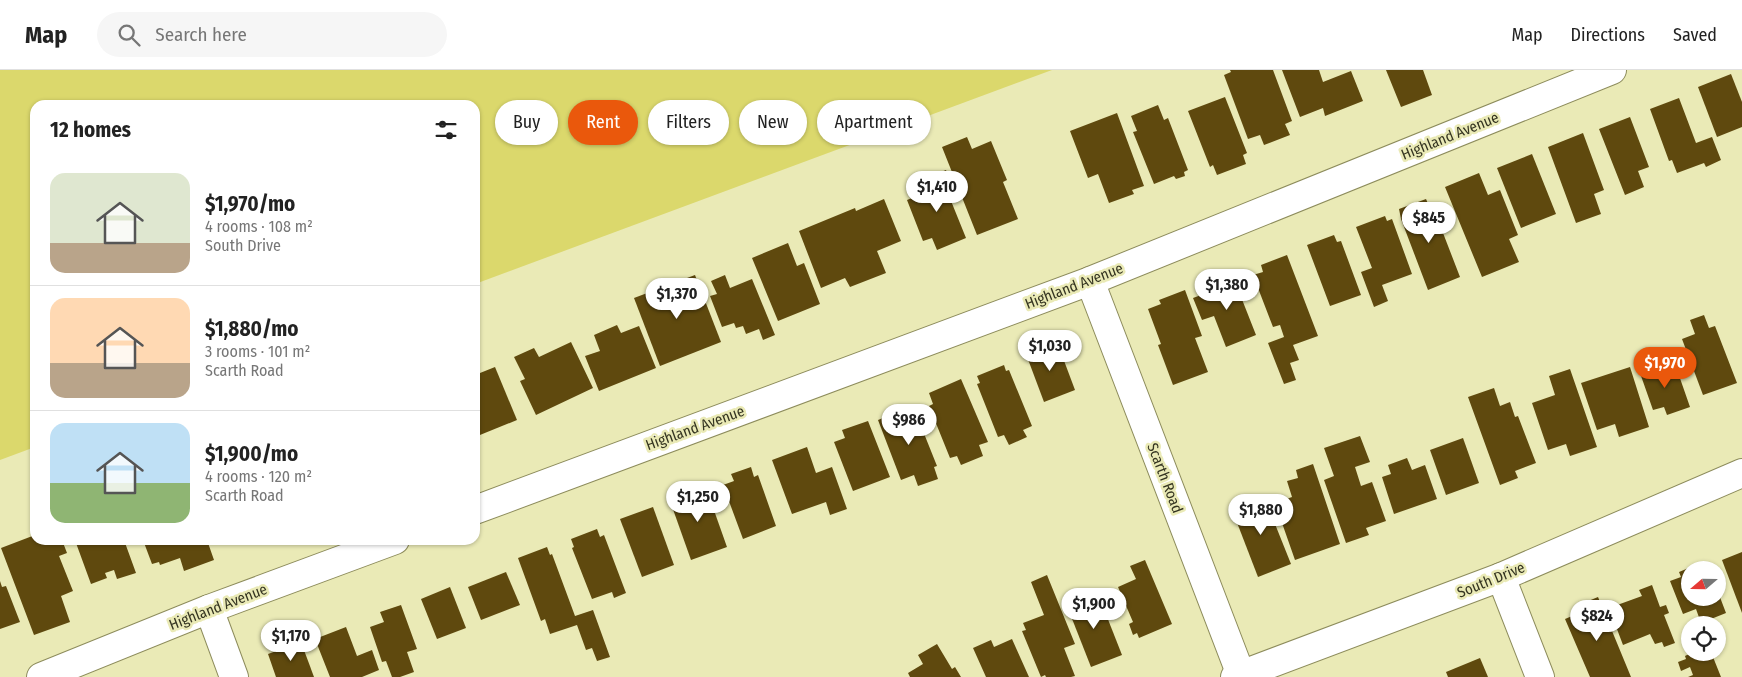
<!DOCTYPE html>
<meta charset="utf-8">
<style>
body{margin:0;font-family:"Fira Sans Condensed",sans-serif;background:#f6f6f6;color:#222;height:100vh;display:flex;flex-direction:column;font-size:19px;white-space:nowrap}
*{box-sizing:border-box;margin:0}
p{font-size:16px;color:#767676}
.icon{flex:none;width:28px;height:28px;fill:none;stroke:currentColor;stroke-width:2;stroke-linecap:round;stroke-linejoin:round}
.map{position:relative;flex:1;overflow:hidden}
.panel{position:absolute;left:30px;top:30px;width:450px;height:445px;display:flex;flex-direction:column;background:#fff;border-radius:15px;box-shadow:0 1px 4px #0004}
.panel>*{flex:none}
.guide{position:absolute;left:495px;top:30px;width:475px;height:45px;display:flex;gap:10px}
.needle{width:32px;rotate:250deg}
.tools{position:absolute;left:1681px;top:491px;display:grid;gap:10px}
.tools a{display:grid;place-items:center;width:45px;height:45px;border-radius:50%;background:#fff;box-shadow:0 1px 4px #0004;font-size:25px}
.price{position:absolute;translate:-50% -42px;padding:0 11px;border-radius:18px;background:#fff;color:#222;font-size:16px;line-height:32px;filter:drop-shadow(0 1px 2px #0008)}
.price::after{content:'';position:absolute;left:50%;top:30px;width:15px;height:11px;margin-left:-8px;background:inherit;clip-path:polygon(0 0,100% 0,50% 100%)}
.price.on{background:#ea580c;color:#fff}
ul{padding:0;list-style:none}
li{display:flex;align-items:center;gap:15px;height:125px;padding:0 20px}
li+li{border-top:1px solid #e0e0e0}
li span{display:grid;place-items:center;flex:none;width:140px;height:100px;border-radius:15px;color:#555}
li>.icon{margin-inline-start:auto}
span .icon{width:60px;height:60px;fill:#fffc;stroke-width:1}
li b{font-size:21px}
h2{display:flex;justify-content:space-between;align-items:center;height:60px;padding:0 20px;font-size:21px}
.chip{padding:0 18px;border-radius:22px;background:#fff;box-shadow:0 1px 4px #0004;font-size:18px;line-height:45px}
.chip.on{background:#ea580c;color:#fff}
header{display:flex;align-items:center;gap:30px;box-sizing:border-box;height:70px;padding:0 25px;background:#fff;border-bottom:1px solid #e0e0e0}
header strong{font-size:24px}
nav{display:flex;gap:28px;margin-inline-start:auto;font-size:18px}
.search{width:350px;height:45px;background:#f6f6f6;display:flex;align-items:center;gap:12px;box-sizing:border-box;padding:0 18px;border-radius:28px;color:#767676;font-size:19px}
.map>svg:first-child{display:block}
.green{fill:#dbd86c}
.building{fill:#5f490e}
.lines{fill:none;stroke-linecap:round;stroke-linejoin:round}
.street-casing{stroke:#8d8c5c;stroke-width:30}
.street{stroke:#fff;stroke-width:28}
.labels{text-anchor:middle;stroke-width:5;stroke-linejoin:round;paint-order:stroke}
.street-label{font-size:15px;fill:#353521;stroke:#eaeab6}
</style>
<header>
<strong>Map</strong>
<div class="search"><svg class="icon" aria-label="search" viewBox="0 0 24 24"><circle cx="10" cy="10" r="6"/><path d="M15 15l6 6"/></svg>Search here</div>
<nav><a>Map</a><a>Directions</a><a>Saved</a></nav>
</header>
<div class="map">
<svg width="1742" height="607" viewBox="0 0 1742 607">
<rect width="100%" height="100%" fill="#eaeab6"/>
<!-- green -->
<path class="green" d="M0,0H1052L475,214V35H35V377L0,390Z"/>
<!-- building -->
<g class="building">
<path d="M1230,0H1273L1292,51L1285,54L1290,65L1264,75L1260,65L1248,69L1224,5L1231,2Z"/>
<path d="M1282,0H1319L1323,12L1351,1L1363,31L1325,46L1323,38L1300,47Z"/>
<path d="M1386,0H1423L1432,25L1401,37Z"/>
<path d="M1731,4L1742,32V57L1717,67L1698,17Z"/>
<path d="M1225,27L1247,83L1243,85L1246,94L1217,105L1213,95L1210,97L1188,41Z"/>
<path d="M1679,28L1696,73L1712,67L1721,90L1706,97L1704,93L1677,103L1672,90L1669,91L1650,39Z"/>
<path d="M1158,35L1164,50L1168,48L1188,100L1184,102L1185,106L1176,109L1174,106L1154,114L1133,62L1137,61L1131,46Z"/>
<path d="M1117,43L1144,116L1132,120L1134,124L1109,133L1098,104L1088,108L1070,61Z"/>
<path d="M1630,47L1649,97L1638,101L1644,117L1625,125L1599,59Z"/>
<path d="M1583,63L1604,120L1594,124L1601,144L1576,153L1548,77Z"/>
<path d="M967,67L972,79L991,71L1007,110L1003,112L1018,149L977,165L942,77Z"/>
<path d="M1532,84L1556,144L1521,158L1497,98Z"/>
<path d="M946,100L953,119L947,121L966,168L937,180L932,168L923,171L907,130L931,120L926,108Z"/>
<path d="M1479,103L1488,125L1500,120L1518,165L1509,169L1519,192L1482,207L1445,117Z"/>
<path d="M884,129L901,171L877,181L886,203L850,217L845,208L821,218L799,161L855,138L856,141Z"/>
<path d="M1426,129L1430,138L1433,137L1460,207L1428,220L1401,149L1399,139Z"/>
<path d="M1385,146L1387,151L1392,149L1412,204L1382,215L1388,231L1374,237L1361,202L1372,198L1356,157Z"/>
<path d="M1334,165L1337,172L1341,171L1361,225L1330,236L1307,175Z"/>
<path d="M788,173L797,196L804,193L820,234L778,251L752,188Z"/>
<path d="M1287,185L1318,266L1293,275L1299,290L1290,293L1296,310L1284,314L1268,273L1284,267L1280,255L1273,257L1253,205L1263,202L1261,195Z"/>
<path d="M1232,204L1256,265L1226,277L1214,246L1202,250L1193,228L1220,218L1216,210Z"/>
<path d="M695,205L721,272L660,296L634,228Z"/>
<path d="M725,205L730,218L752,209L775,265L763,270L759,259L746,264L743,256L736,258L734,253L722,257L710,226L717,224L711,211Z"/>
<path d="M1185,220L1202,266L1195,268L1208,302L1173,315L1158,275L1161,274L1148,239L1161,234L1159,230Z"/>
<path d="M1704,245L1709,258L1715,256L1737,313L1703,325L1682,269L1695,264L1690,250Z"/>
<path d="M617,255L621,263L639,256L656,298L599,321L585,286L600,281L594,265Z"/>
<path d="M571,272L593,318L536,345L520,311L525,309L514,287L534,278L539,287Z"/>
<path d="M1057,272L1075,320L1044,332L1026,284Z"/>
<path d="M1674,291L1690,337L1667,345L1664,337L1653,340L1640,303Z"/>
<path d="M1004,295L1006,301L1009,300L1032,356L1023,360L1027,367L1009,375L1004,365L998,367L977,314L980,313L977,306Z"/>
<path d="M495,297L517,350L475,367V305Z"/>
<path d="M1630,297L1649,357L1619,367L1615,354L1597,360L1581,313Z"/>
<path d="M1570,299L1597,377L1570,386L1566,374L1548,380L1532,333L1555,325L1549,306Z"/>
<path d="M961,309L988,372L979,375L983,386L961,395L957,386L950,388L929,336L933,334L929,323Z"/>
<path d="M1494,318L1500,336L1510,332L1515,347L1518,346L1536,393L1515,401L1518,408L1500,415L1468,327Z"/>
<path d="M913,336L937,396L934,397L938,409L918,416L914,405L901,410L878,350Z"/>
<path d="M868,351L890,407L853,421L834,372L845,368L842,360Z"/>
<path d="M1360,366L1370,392L1355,397L1361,416L1372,412L1386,451L1366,458L1369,465L1346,473L1324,410L1334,406L1324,378Z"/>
<path d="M1463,368L1479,413L1446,425L1430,380Z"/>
<path d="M807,377L816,403L832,397L847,439L830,445L826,432L792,444L772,390Z"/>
<path d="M1407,388L1412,400L1425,395L1437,429L1394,444L1382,407L1391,404L1388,395Z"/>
<path d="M1313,394L1340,474L1295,490L1275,433L1292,427L1287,411L1298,408L1296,400Z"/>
<path d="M751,397L754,407L758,405L776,456L743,469L723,415L734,411L731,404Z"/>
<path d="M705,415L727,477L691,490L669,428Z"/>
<path d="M1263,424L1291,494L1258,507L1231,437Z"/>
<path d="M653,437L674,495L642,507L620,449Z"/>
<path d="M597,459L600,467L604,465L626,523L614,528L612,522L592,529L572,478L574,477L571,469Z"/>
<path d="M35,465V470H62L67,483L59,486L73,521L61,526L70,552L34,565L1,478Z"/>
<path d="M84,470H124L136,503L117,509L114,500L105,503L107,508L91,514L76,473Z"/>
<path d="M143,470H207L214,490L184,501L180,488L160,495L159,492L152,494Z"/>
<path d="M547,477L550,485L552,484L575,546L593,540L610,587L597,591L592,578L586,580L577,555L550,564L545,549L541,551L518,488Z"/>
<path d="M1742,482V543L1722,490Z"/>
<path d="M1145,490L1172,554L1139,568L1137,563L1133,565L1129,554L1133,552L1118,517L1136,509L1130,496Z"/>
<path d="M1691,497L1690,528H1718V522L1726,543L1701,553L1696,539L1683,544L1670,511L1681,507L1679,502Z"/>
<path d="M506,502L520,535L481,550L468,517Z"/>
<path d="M1047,505L1075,574L1064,578L1075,606L1071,607H1046L1045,605L1041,607L1022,561L1026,560L1023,553L1044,545L1031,512Z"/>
<path d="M0,511L2,517L6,516L20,552L0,559Z"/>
<path d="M1652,515L1660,537L1666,535L1669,543L1664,545L1675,573L1664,577L1662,572L1655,574L1650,564L1623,575L1609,538L1642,526L1639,520Z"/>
<path d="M450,517L466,558L437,569L421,529Z"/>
<path d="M1098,524L1122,585L1091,597L1067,536Z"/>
<path d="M1598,527L1631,607H1590L1565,549L1584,541L1581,534Z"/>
<path d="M401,535L417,579L407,582L414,602L400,607H392L386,591L382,592L370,557L384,552L380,542Z"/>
<path d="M346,557L357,586L372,580L379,600L362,607H330L315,569Z"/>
<path d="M1012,569L1029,607H986L973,578L991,570L994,577Z"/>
<path d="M301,572L314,607H276L268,584Z"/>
<path d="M937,574L952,599L955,597L961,607H910L908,603L923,594L918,585Z"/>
<path d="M1693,582H1711L1721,607H1688L1693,605L1690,597L1681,601L1678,592L1686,589L1685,586Z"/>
<path d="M1480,588L1488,607H1448L1446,602Z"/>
</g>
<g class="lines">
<!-- street casing -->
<g class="street-casing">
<g id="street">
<path d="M1090,211L1241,605"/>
<path d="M475,440L1090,211L1612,0"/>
<path d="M1501,507L1540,607"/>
<path d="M209,539L234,607"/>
<path d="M41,607L209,539L395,470"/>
<path d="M1235,607L1501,507L1742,403"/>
</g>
</g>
<!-- street -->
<use href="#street" class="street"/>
</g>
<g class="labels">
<!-- street labels -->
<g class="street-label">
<text transform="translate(1450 66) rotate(-22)" y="5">Highland Avenue</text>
<text transform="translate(1074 216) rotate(-21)" y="5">Highland Avenue</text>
<text transform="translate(695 358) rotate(-20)" y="5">Highland Avenue</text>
<text transform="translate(1165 408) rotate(69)" y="5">Scarth Road</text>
<text transform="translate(1491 510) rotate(-22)" y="5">South Drive</text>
<text transform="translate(218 537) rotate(-21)" y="5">Highland Avenue</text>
</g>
</g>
</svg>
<div class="tools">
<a><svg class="needle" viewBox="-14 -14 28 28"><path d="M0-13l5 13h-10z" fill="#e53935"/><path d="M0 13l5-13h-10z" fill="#767676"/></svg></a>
<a><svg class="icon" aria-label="locate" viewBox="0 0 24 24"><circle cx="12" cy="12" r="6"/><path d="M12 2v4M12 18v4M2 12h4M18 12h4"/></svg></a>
</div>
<b class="price" style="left:937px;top:143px">$1,410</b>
<b class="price" style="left:1429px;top:174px">$845</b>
<b class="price" style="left:1227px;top:241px">$1,380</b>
<b class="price" style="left:677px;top:250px">$1,370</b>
<b class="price" style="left:1050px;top:302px">$1,030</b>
<b class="price on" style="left:1665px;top:319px">$1,970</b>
<b class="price" style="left:909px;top:376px">$986</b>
<b class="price" style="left:698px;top:453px">$1,250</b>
<b class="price" style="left:1261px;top:466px">$1,880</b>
<b class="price" style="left:1094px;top:560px">$1,900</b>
<b class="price" style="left:1597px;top:572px">$824</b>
<b class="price" style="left:291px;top:592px">$1,170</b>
<div class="guide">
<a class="chip">Buy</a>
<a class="chip on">Rent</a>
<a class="chip">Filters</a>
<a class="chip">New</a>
<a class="chip">Apartment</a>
</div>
<section class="panel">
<h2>12 homes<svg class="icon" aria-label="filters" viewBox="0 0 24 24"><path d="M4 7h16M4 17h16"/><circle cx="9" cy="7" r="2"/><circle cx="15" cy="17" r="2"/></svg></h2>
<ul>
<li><span style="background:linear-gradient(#dfe7d0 70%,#b9a48a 0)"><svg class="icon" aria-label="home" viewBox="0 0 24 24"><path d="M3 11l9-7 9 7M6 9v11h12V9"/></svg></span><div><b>$1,970/mo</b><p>4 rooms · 108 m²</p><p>South Drive</p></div></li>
<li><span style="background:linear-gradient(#ffd9b3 65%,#b9a48a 0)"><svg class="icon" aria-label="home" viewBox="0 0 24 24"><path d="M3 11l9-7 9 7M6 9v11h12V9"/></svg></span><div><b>$1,880/mo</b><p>3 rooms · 101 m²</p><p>Scarth Road</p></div></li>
<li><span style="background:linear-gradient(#bfe0f5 60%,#8fb573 0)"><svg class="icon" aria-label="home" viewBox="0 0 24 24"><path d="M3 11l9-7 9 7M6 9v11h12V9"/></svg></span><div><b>$1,900/mo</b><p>4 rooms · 120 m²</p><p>Scarth Road</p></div></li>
</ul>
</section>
</div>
